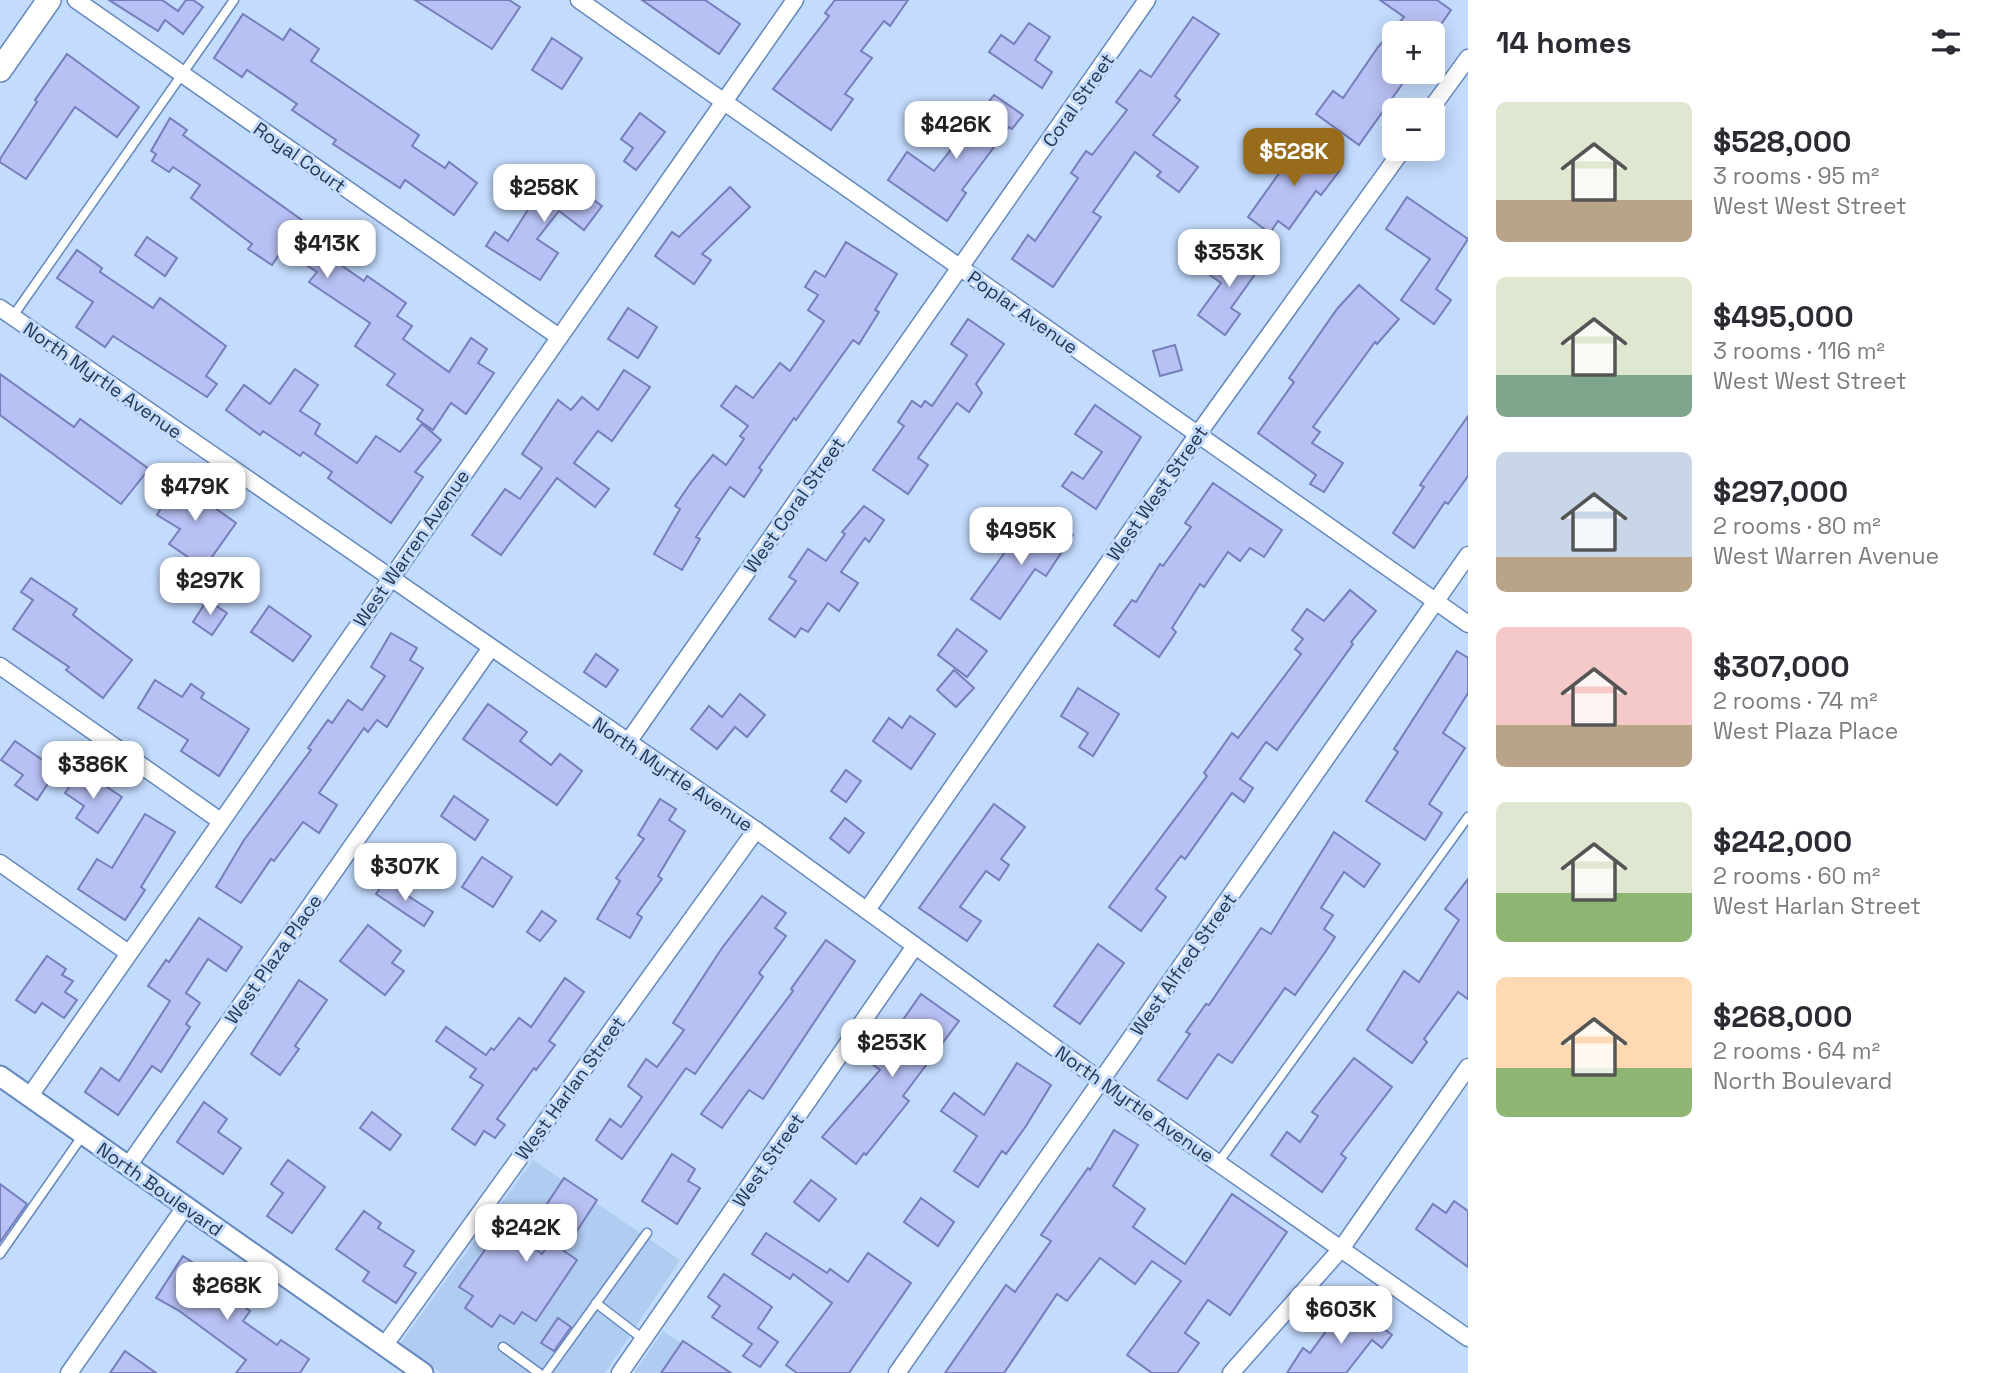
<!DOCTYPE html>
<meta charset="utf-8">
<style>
body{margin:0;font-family:"Space Grotesk",sans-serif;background:#f7f7f7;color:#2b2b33;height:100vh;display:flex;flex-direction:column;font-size:26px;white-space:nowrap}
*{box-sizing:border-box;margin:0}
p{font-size:23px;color:#7c7c81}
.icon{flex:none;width:38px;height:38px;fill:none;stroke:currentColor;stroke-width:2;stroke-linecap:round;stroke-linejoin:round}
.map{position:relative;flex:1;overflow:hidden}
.details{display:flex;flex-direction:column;background:#fff;width:525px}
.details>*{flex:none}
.fabs{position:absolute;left:1382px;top:21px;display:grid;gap:14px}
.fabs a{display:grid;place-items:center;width:63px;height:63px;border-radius:10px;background:#fff;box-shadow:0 4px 18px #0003;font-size:35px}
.price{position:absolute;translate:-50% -60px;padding:0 16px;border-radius:14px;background:#fff;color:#222;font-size:23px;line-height:46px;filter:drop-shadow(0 2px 4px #0008)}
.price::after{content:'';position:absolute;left:50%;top:42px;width:21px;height:16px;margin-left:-10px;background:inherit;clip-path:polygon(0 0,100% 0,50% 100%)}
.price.selected{background:#996c1b;color:#fff}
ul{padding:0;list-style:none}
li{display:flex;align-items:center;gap:21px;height:175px;padding:0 28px}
li span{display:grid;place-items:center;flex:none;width:196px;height:140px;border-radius:10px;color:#555}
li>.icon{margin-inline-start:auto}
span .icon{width:84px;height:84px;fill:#fffc;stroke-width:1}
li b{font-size:30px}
h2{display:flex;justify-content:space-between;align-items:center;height:84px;padding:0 28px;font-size:30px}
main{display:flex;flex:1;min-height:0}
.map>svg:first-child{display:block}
.built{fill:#b1ccf1}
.building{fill:#b8c1f4;stroke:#757eba;stroke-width:2}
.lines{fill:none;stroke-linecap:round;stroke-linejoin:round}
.service-casing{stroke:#6489be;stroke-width:11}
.minor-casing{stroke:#6489be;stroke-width:19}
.tertiary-casing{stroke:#6489be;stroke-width:23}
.secondary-casing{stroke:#6489be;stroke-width:26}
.service{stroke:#fff;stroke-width:8}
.minor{stroke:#fff;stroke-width:16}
.tertiary{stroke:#fff;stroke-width:19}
.secondary{stroke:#fff;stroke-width:23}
.labels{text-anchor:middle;stroke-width:6;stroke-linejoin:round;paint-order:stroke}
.street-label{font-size:19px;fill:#27374e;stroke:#c3dbfd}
</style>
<main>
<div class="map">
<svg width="1468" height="1373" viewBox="0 0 1468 1373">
<rect width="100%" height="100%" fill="#c3dbfd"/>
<!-- built -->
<g class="built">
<path d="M533,1160L680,1260L605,1373H441L400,1344Z"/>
<path d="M663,1331L727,1373H634Z"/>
</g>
<!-- building -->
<g class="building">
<path d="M109,0H162L178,11L186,0H193L203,7L183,34L165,20L158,31Z"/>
<path d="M415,0H509L520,7L492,49Z"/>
<path d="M642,0H705L740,24L719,54Z"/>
<path d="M835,0H908L890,26L884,21L861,51L872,58L845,94L853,99L831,130L773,89L829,16L825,13Z"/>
<path d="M1380,0H1437L1451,10L1435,33H1395V77L1403,83L1359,145L1316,114L1333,91L1343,98L1378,47L1404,17Z"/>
<path d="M243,14L283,40L290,29L319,49L311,61L419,135L412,146L445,168L449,162L477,183L454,215L405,180L400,188L333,144L336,140L292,110L297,104L247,70L242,77L214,58Z"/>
<path d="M1193,17L1219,34L1175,96L1180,100L1153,135L1198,167L1179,192L1157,176L1161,172L1135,152L1093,212L1101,217L1053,287L1012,259L1028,235L1035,241L1078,178L1071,173L1086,151L1092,155L1127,110L1116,102L1140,70L1151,77Z"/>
<path d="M1029,23L1050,37L1035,60L1052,72L1042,88L989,52L1001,35L1014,44Z"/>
<path d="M552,38L582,58L562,89L532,70Z"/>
<path d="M67,54L139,107L117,137L75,107L26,179L0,162V159L37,102L35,100Z"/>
<path d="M994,95L1023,115L1012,129L1009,127L962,190L966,193L947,221L888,180L907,152L934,171Z"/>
<path d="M640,113L665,132L636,170L624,161L633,148L621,139Z"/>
<path d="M170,118L187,130L183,135L313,228L305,240L364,281L367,276L406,303L397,316L412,326L403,339L449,372L471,338L487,349L478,363L494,373L466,414L451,403L433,430L417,419L423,410L387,385L395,374L355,346L370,323L309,282L317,272L282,250L272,265L248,249L252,244L191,198L200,185L173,167L169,172L152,161L156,154L151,151Z"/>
<path d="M1302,141L1340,170L1321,195L1316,191L1289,229L1278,221L1270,233L1248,217Z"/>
<path d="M551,169L602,206L584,230L559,211L537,239L558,253L540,280L486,246L495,232L508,241L529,208L524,204Z"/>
<path d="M730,187L750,207L702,254L711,260L694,284L655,256L672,232L679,237Z"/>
<path d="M1407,197L1468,239L1436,289L1451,300L1434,324L1401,300L1430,259L1386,229Z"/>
<path d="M147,237L177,258L165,276L135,255Z"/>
<path d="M846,242L897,274L875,310L879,312L859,344L853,340L796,420L794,418L759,468L762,470L744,497L730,487L696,537L700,539L682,570L654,554L680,509L675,506L692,481L713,455L726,465L744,439L740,436L748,426L721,406L736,386L753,398L780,363L790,371L824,321L808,310L818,295L805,287L815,271L825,277Z"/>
<path d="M1231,245L1261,266L1231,308L1240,314L1225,335L1198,315L1221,283L1210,275Z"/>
<path d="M77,250L102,268L100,272L153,308L160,298L226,346L206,376L217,384L207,397L113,336L105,347L76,327L93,302L57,278Z"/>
<path d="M1359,285L1399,319L1377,344L1375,342L1313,427L1320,432L1312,443L1343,463L1324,492L1310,484L1316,475L1258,433L1294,382L1289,378L1337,309Z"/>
<path d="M628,308L657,327L638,358L608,339Z"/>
<path d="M968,319L1004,344L976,384L982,393L969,412L957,403L918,458L928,465L908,494L873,470L904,426L898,422L912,401L921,407L925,401L932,406L967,355L951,344Z"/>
<path d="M1175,345L1182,370L1160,376L1153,351Z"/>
<path d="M295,369L318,385L300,411L320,424L315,434L357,463L376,436L400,452L422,424L441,440L415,472L423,477L391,523L328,478L332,472L303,452L300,456L263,431L260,435L226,410L244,385L270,404Z"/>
<path d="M624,370L650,387L612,441L598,431L574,463L609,489L595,507L557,478L501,555L472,535L505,489L520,499L542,468L522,454L558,400L571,410L582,397L598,410Z"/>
<path d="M0,374L74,427L80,419L149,469L121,504L0,415Z"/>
<path d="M1095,405L1141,437L1096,509L1062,486L1072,472L1083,479L1102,452L1075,434Z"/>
<path d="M1468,416V476L1448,504L1445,502L1414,548L1393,533L1424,487L1420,485Z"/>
<path d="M178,478L195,488L193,492L236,523L204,568L169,544L180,529L157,515Z"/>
<path d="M1213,483L1282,530L1264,557L1250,548L1240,561L1228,552L1204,587L1200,584L1172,628L1176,632L1159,657L1114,625L1132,600L1136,602L1160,564L1163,566L1191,527L1185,523Z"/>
<path d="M864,506L884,520L869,542L865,538L841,572L858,583L839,611L828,603L808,632L801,628L795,637L769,619L796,581L789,577L808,549L826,561L845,534L842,532Z"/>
<path d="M1046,517L1073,535L1046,576L1035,569L1000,619L971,599L1016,537L1029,545Z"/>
<path d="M31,578L77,609L73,615L132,660L103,698L66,670L69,667L13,629L33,600L21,592Z"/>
<path d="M1350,590L1376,611L1351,642L1353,644L1277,750L1266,742L1240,779L1253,788L1244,802L1232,793L1185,859L1181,856L1156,889L1166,897L1141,931L1109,907L1207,776L1204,773L1232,733L1238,738L1301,654L1295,649L1303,639L1292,630L1307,609L1324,621Z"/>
<path d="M207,600L227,613L212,635L193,622Z"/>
<path d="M269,606L311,636L293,661L251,632Z"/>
<path d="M957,629L987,651L967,677L938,655Z"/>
<path d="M391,633L417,648L410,660L423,668L387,727L377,720L368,732L364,728L319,793L337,805L319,833L303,822L274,861L271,859L241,903L216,887L244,840L311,750L308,748L328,720L332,723L348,700L362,710L385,676L371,667Z"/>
<path d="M1457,651L1468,658V693L1443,733L1465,748L1429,804L1442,813L1425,840L1366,801L1398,752L1394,749Z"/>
<path d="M596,654L618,670L606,687L584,672Z"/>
<path d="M954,670L974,688L956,707L937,690Z"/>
<path d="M155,680L182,697L191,684L204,693L201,698L249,729L219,776L181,751L188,740L138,708Z"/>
<path d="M1078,688L1119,714L1093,756L1079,747L1088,733L1061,716Z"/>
<path d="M740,694L765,715L747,737L735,727L717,749L691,729L709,706L722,717Z"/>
<path d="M488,704L527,732L520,741L551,765L560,754L582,771L557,805L463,739Z"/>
<path d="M910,716L935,734L911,769L873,741L889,718L902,728Z"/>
<path d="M15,741L57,770L37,800L15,785L23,775L1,760Z"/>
<path d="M81,770L122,797L98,833L76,818L84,806L65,793Z"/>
<path d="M846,770L861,781L846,802L831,791Z"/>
<path d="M454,796L488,820L475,840L441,816Z"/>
<path d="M660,799L676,809L669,820L685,831L658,876L662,879L637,914L642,917L630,938L597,919L620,881L616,878L644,839L638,835Z"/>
<path d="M994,804L1025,827L1001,859L1009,865L999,880L986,871L960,907L981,921L967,941L919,908Z"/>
<path d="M145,814L175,832L141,887L145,890L125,920L78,889L97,859L112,868Z"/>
<path d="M845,818L864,833L849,853L830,838Z"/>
<path d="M1334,832L1380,864L1364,887L1344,872L1321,908L1333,915L1324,929L1335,937L1326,951L1295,995L1285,988L1232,1063L1218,1054L1187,1099L1158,1080L1190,1034L1186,1032L1206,1004L1209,1005L1261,928L1271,934Z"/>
<path d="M482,857L512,877L493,907L462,887Z"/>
<path d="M1468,879V999L1458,992L1424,1039L1427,1042L1412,1063L1367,1030L1404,971L1419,982L1459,920L1445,909Z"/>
<path d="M385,881L433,912L424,926L376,894Z"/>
<path d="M762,896L786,913L775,928L786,936L759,973L763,977L695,1074L686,1068L622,1159L596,1140L610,1119L621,1127L642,1097L628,1086L646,1059L657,1067L684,1030L673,1023L722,948Z"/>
<path d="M542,911L556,921L540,941L527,932Z"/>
<path d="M199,918L242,947L226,971L208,959L186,993L200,1003L186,1024L190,1027L161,1072L152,1066L118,1115L85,1092L101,1068L119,1081L170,1001L148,986L166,960L169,962Z"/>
<path d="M368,925L401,951L392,963L404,971L385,995L340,961Z"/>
<path d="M826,940L855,961L763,1099L749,1090L722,1128L701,1114L793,991L791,989Z"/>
<path d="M1098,944L1124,963L1080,1024L1054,1006Z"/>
<path d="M47,956L66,969L62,975L73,981L65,992L77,1000L64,1018L42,1003L35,1013L16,1000Z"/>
<path d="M565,978L584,992L549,1041L555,1045L536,1070L534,1068L497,1119L505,1125L495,1138L484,1131L475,1145L452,1129L483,1085L470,1077L476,1069L436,1041L446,1027L486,1055L491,1048L494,1050L519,1018L531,1027Z"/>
<path d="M299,980L327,1000L295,1046L299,1049L280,1075L251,1054Z"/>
<path d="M921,994L959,1021L903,1096L909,1101L866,1155L864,1153L856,1164L822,1137L880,1070L872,1064Z"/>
<path d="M1354,1058L1392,1087L1341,1154L1346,1158L1322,1192L1271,1155L1287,1132L1300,1142L1318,1116L1312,1112Z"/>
<path d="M1017,1063L1051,1085L1026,1126L1006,1154L1002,1151L978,1187L954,1171L977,1136L941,1111L954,1093L984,1115Z"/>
<path d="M204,1102L227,1119L218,1132L241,1148L223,1174L177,1142Z"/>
<path d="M372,1112L401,1135L390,1150L360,1128Z"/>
<path d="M1114,1130L1138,1145L1113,1186L1145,1209L1133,1227L1185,1264L1232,1194L1287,1232L1230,1315L1208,1300L1185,1333L1199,1343L1177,1373H1152L1127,1355L1181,1281L1152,1261L1135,1284L1100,1258L1067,1301L1057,1294L1004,1373H945L1006,1285L1015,1292L1051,1241L1041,1235L1088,1168L1090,1170Z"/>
<path d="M672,1154L695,1169L688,1181L700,1188L677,1224L642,1201Z"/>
<path d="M288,1160L325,1187L292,1233L267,1216L283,1193L271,1184Z"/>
<path d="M564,1178L597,1200L564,1251L577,1260L536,1321L522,1312L514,1324L500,1315L492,1327L465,1308L473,1296L459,1287L503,1224L542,1254L563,1223L543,1210Z"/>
<path d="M811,1180L836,1199L819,1221L794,1202Z"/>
<path d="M0,1184L27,1204L0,1242Z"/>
<path d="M921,1198L954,1222L938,1246L904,1222Z"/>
<path d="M1454,1201L1468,1211V1267L1416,1229L1433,1204L1446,1213Z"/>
<path d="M364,1211L381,1223L378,1228L414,1251L404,1266L416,1273L396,1303L363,1281L369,1272L336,1249Z"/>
<path d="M766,1233L827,1273L830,1269L848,1282L868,1253L911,1283L849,1373H797L786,1365L832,1303L793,1274L790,1279L752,1254Z"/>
<path d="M183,1256L204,1270L200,1275L250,1311L243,1321L277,1345L281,1340L309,1359L300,1373H236L246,1360L178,1310L156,1298Z"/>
<path d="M724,1274L772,1307L758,1328L778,1342L760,1367L743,1356L752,1344L712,1317L720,1306L708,1297Z"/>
<path d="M1359,1310L1392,1335L1382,1348L1372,1340L1346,1373H1287L1303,1348L1310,1353L1338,1315L1349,1323Z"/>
<path d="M558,1318L571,1327L554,1351L541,1343Z"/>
<path d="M683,1341L731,1373H661Z"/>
<path d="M125,1351L156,1373H110Z"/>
</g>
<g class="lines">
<!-- service casing -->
<g class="service-casing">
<g id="service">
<path d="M13,316L234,0"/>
<path d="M1218,1163L1468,817"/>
<path d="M0,1254L83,1135"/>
<path d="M596,1303L643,1339"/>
<path d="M503,1347L539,1373"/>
<path d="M546,1373L647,1233"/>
</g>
</g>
<!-- minor casing -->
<g class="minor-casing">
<g id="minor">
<path d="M76,0L559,337"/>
<path d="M579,0L1468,624"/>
<path d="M1430,110L1468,58"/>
<path d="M0,308L756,830L1101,1081L1468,1338"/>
<path d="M0,666L219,820"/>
<path d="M628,742L1147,0"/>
<path d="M0,863L127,952"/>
<path d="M867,910L1198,434L1403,149"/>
<path d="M29,1097L795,0"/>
<path d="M128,1166L490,649"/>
<path d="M384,1346L756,830"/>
<path d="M69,1373L185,1207"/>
<path d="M620,1373L915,946"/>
<path d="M897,1373L1468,555"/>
<path d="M1231,1373L1341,1249L1468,1067"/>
</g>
</g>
<!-- tertiary casing -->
<g class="tertiary-casing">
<path id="tertiary" d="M0,1076L423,1373"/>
</g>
<!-- secondary casing -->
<g class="secondary-casing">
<path id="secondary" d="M0,70L49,0"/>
</g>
<!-- service -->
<use href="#service" class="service"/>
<!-- minor -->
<use href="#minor" class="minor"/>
<!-- tertiary -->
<use href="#tertiary" class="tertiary"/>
<!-- secondary -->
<use href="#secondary" class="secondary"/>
</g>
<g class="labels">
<!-- street labels -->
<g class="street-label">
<text transform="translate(1078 100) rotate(-55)" y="7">Coral Street</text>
<text transform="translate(300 157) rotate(35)" y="7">Royal Court</text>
<text transform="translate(1023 312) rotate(35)" y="7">Poplar Avenue</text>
<text transform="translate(103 380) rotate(35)" y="7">North Myrtle Avenue</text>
<text transform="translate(1157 493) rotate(-55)" y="7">West West Street</text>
<text transform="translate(794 505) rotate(-55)" y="7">West Coral Street</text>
<text transform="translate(411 548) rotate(-55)" y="7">West Warren Avenue</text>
<text transform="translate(673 774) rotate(34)" y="7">North Myrtle Avenue</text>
<text transform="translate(273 959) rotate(-55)" y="7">West Plaza Place</text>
<text transform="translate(1183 964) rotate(-55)" y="7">West Alfred Street</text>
<text transform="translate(570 1088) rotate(-54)" y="7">West Harlan Street</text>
<text transform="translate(1135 1104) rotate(35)" y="7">North Myrtle Avenue</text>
<text transform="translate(768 1160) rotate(-55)" y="7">West Street</text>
<text transform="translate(160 1189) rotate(35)" y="7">North Boulevard</text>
</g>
</g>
</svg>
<div class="fabs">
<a>+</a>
<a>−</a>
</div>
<b class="price" style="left:956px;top:161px">$426K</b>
<b class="price selected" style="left:1294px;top:188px">$528K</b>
<b class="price" style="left:544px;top:224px">$258K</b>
<b class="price" style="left:327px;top:280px">$413K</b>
<b class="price" style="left:1229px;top:289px">$353K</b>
<b class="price" style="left:195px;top:523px">$479K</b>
<b class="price" style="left:1021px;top:567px">$495K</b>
<b class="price" style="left:210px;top:617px">$297K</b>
<b class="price" style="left:93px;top:801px">$386K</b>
<b class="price" style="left:405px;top:903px">$307K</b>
<b class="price" style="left:892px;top:1079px">$253K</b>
<b class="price" style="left:526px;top:1264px">$242K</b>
<b class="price" style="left:227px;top:1322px">$268K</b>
<b class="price" style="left:1341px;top:1346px">$603K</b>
</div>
<section class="details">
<h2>14 homes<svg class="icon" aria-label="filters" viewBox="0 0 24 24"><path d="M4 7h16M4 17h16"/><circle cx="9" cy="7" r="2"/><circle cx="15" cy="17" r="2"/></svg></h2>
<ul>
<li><span style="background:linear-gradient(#dfe7d0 70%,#b9a48a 0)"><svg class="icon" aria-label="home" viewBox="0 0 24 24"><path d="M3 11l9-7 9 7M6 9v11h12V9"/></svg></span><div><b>$528,000</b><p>3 rooms · 95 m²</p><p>West West Street</p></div></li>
<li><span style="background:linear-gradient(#dfe7d0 70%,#7fa58c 0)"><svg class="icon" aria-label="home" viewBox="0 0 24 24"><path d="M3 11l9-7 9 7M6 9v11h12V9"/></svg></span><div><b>$495,000</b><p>3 rooms · 116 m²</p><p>West West Street</p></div></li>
<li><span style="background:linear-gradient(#c9d6e8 75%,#b9a48a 0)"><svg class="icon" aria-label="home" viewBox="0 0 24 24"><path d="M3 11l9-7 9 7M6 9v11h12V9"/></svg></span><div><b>$297,000</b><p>2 rooms · 80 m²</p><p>West Warren Avenue</p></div></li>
<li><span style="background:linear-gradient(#f6c9c9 70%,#b9a48a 0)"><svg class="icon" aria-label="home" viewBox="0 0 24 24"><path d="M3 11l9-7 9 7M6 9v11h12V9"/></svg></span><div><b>$307,000</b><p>2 rooms · 74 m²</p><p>West Plaza Place</p></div></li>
<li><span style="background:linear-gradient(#dfe7d0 65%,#8fb573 0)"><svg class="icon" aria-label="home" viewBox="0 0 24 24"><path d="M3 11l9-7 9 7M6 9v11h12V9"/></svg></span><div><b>$242,000</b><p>2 rooms · 60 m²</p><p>West Harlan Street</p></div></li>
<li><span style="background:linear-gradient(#ffd9b3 65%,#8fb573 0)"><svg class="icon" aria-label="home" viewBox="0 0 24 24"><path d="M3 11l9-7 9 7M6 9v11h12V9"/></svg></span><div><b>$268,000</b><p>2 rooms · 64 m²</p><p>North Boulevard</p></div></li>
</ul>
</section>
</main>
